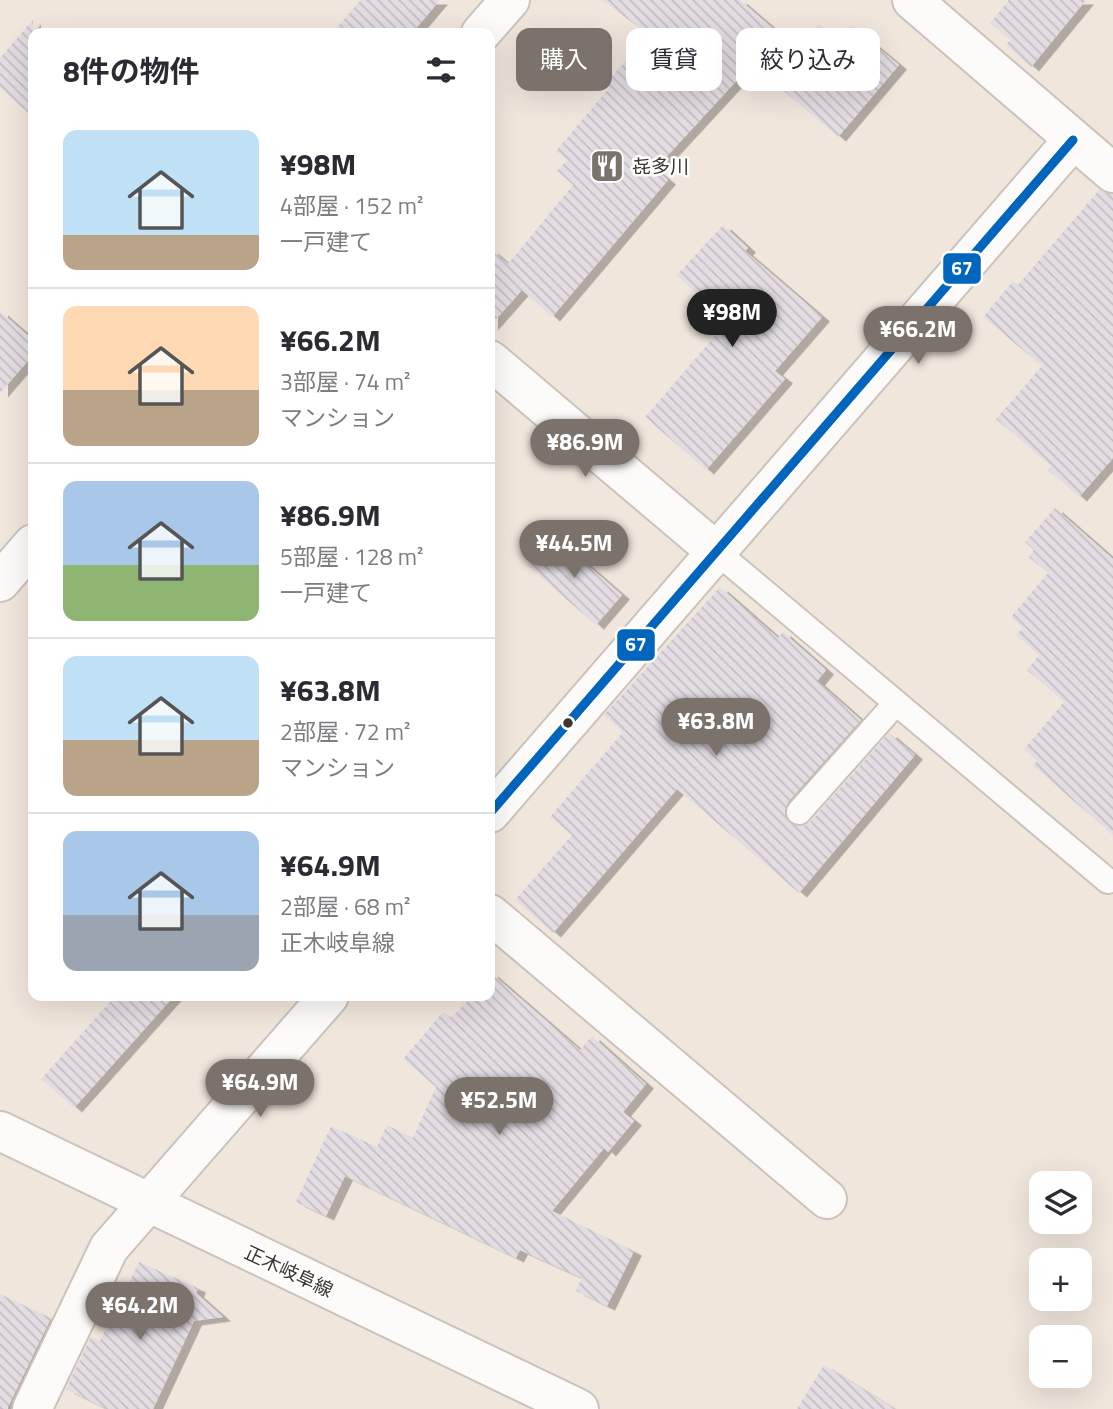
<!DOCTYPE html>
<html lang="ja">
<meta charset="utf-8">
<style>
body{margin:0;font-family:"Titillium Web","Noto Sans JP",sans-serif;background:#f2f2f3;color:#2b2b33;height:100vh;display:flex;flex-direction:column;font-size:26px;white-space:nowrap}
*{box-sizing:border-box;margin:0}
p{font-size:23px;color:#7c7c81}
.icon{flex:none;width:38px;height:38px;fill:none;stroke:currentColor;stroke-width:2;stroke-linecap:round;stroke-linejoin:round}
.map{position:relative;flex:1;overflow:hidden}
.panel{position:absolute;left:28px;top:28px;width:467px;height:973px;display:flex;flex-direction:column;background:#fff;border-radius:14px;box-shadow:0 7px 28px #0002}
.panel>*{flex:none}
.top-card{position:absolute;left:516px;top:28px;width:492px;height:63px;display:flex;gap:14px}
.buttons{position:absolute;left:1029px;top:1171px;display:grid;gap:14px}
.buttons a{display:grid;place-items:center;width:63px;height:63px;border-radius:14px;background:#fff;box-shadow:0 7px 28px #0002;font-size:35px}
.price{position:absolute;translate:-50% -60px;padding:0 16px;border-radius:24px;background:#7b736b;color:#fff;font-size:23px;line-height:46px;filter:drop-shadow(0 2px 4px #0008)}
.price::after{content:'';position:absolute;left:50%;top:42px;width:21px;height:16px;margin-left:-10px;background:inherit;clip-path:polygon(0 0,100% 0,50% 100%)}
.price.selected{background:#222;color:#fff}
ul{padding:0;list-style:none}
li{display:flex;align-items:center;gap:21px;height:175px;padding:0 35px}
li+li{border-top:2px solid #e1e1e2}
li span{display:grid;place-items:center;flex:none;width:196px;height:140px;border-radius:14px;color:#555}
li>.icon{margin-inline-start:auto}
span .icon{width:84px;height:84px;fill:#fffc;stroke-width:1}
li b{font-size:30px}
h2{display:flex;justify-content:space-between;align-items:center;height:84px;padding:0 35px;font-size:30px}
.chip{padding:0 24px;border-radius:14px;background:#fff;box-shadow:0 7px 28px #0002;font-size:24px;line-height:63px}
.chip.selected{background:#7b736b;color:#fff}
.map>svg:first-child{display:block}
.building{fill:url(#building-back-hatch);filter:url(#shadow)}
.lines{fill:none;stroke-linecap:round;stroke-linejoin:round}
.lane-casing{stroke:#cbc3bb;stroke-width:28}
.street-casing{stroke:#cbc3bb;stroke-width:42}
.secondary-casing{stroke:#cbc3bb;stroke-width:42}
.lane{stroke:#fdfbfa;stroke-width:24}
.street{stroke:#fdfbfa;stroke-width:38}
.secondary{stroke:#fdfbfa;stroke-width:38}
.bus-1-casing{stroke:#fff;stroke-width:14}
.bus-1{stroke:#0065bd;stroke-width:9}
.bus-dot{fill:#3c352e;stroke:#fff;stroke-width:2.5}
.labels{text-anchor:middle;stroke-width:5;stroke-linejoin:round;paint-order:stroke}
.poi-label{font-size:19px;fill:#3c352e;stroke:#fff;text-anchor:start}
.street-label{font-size:19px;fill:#3c352e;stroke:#fff}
.line-badge{stroke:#fff;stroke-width:2.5}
.badge-label{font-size:19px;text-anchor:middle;font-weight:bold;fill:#fff}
</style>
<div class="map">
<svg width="1113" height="1409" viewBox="0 0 1113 1409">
<defs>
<pattern id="building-back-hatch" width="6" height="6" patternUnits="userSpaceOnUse" patternTransform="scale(1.75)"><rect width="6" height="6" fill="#e3dde3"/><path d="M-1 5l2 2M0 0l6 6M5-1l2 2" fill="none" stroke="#c4bec3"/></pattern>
<filter id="shadow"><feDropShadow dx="8" dy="4.5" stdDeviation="0" flood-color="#0004"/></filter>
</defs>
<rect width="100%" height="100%" fill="#f1e6dc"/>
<!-- building -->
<g class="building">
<path d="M361,0H440L412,33H332Z"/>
<path d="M602,0H740L797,49L819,24L838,42L852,26L899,65L838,137L752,64L655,169L668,180L552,317L522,290L490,326V249L508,264L573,185L557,171L567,160L556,151L609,88L605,84L649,35Z"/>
<path d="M1009,0H1086L1031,67L1006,45L1010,40L990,23Z"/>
<path d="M33,20V117L0,88V58Z"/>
<path d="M1099,190L1113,194V458L1079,497L1048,470L1051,466L996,419L1042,366L983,317L1013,281L1018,285Z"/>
<path d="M723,225L748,248L745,251L822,317L775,371L785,379L706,470L645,417L727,322L677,275Z"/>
<path d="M0,311L33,340V355L0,393Z"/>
<path d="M1055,508L1113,559V835L1033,766L1037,761L1024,749L1064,702L1027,670L1039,655L1016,635L1023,628L1011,617L1048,573L1029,557L1034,550L1025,542Z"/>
<path d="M553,535L622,595L596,625L527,565Z"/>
<path d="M720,587L778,638L783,632L826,670L817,681L861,720L788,802L785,816L790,823L803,826L810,822L889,733L915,755L799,893L677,789L553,933L515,900L572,835L550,817L623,732L604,715Z"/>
<path d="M490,972L580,1050L592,1036L646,1084L623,1112L634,1121L608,1152L604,1148L552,1211L634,1251L607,1306L576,1291L582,1278L520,1250L516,1258L345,1176L326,1216L296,1202L331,1126L377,1147L387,1125L413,1138L436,1087L403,1059L443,1012L451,1018L472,996H490Z"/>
<path d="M115,996H174L74,1108L41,1079Z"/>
<path d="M139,1262L198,1288L196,1293L223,1317L194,1321L153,1409H107L66,1389L91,1337L100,1341Z"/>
<path d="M0,1294L51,1318L7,1409H0Z"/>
<path d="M824,1365L895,1409H797Z"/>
</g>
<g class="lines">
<!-- lane casing -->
<g class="lane-casing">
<g id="lane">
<path d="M718,553L1108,881"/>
<path d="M799,812L896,703"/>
</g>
</g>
<!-- street casing -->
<g class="street-casing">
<g id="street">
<path d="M912,0L1113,173"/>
<path d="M490,360L718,553"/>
<path d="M490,813L1073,140"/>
<path d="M490,914L827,1199"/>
<path d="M32,1409L109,1248L329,996"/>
</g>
</g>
<!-- secondary casing -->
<g class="secondary-casing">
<g id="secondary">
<path d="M481,33L510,0"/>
<path d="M0,582L33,544"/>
<path d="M0,1131L579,1409"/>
</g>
</g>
<!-- lane -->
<use href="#lane" class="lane"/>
<!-- street -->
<use href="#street" class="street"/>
<!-- secondary -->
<use href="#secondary" class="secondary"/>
<!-- bus-1 casing -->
<g class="bus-1-casing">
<path id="bus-1" d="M490,813L1073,140"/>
</g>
<!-- bus-1 -->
<use href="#bus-1" class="bus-1"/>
</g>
<!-- icons -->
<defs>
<g id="restaurant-square" transform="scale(1.75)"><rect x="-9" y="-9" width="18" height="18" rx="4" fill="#7b736b" stroke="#fff"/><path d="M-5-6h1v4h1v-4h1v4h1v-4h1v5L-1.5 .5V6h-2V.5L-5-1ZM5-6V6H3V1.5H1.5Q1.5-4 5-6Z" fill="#fff"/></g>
</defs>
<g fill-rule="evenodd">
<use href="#restaurant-square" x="607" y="166"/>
</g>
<!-- markers -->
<circle class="bus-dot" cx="568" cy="723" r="6"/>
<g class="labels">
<!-- poi labels -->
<g class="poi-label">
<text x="632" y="173">㐂多川</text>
</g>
<!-- street labels -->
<g class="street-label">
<text transform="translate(289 1271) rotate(25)" y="7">正木岐阜線</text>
</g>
</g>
<g class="line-badge">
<rect x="942" y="252" width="40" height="33" rx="7" fill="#0065bd"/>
<rect x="616" y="628" width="40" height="34" rx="7" fill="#0065bd"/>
</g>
<g class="badge-label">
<text x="962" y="275">67</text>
<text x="636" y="651">67</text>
</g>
</svg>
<div class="buttons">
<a><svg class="icon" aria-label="layers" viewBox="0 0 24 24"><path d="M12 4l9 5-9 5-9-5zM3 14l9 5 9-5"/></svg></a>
<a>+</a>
<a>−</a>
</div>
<b class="price selected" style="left:732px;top:349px">¥98M</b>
<b class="price" style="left:918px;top:366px">¥66.2M</b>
<b class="price" style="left:585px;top:479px">¥86.9M</b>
<b class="price" style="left:574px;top:580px">¥44.5M</b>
<b class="price" style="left:716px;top:758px">¥63.8M</b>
<b class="price" style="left:260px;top:1119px">¥64.9M</b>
<b class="price" style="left:499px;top:1137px">¥52.5M</b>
<b class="price" style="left:140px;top:1342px">¥64.2M</b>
<div class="top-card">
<a class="chip selected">購入</a>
<a class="chip">賃貸</a>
<a class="chip">絞り込み</a>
</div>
<section class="panel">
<h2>8件の物件<svg class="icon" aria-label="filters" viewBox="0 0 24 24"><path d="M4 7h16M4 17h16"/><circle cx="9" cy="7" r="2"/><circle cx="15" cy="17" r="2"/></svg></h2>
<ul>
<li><span style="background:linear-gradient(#bfe0f5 75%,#b9a48a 0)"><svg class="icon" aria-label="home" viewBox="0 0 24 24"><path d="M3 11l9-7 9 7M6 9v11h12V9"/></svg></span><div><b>¥98M</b><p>4部屋 · 152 m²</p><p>一戸建て</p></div></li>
<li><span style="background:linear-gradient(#ffd9b3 60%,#b9a48a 0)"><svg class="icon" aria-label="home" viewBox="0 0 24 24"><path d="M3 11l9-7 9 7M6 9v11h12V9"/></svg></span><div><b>¥66.2M</b><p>3部屋 · 74 m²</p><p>マンション</p></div></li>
<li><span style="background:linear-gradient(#a9c7e8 60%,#8fb573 0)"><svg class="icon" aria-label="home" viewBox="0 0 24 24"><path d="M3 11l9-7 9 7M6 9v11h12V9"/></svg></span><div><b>¥86.9M</b><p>5部屋 · 128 m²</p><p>一戸建て</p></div></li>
<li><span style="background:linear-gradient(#bfe0f5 60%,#b9a48a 0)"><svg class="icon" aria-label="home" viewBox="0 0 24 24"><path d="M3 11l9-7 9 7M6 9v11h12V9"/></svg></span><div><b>¥63.8M</b><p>2部屋 · 72 m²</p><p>マンション</p></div></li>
<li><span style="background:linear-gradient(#a9c7e8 60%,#9aa5b1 0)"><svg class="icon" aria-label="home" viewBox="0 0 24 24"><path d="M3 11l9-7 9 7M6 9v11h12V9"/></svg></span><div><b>¥64.9M</b><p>2部屋 · 68 m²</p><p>正木岐阜線</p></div></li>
</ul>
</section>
</div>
